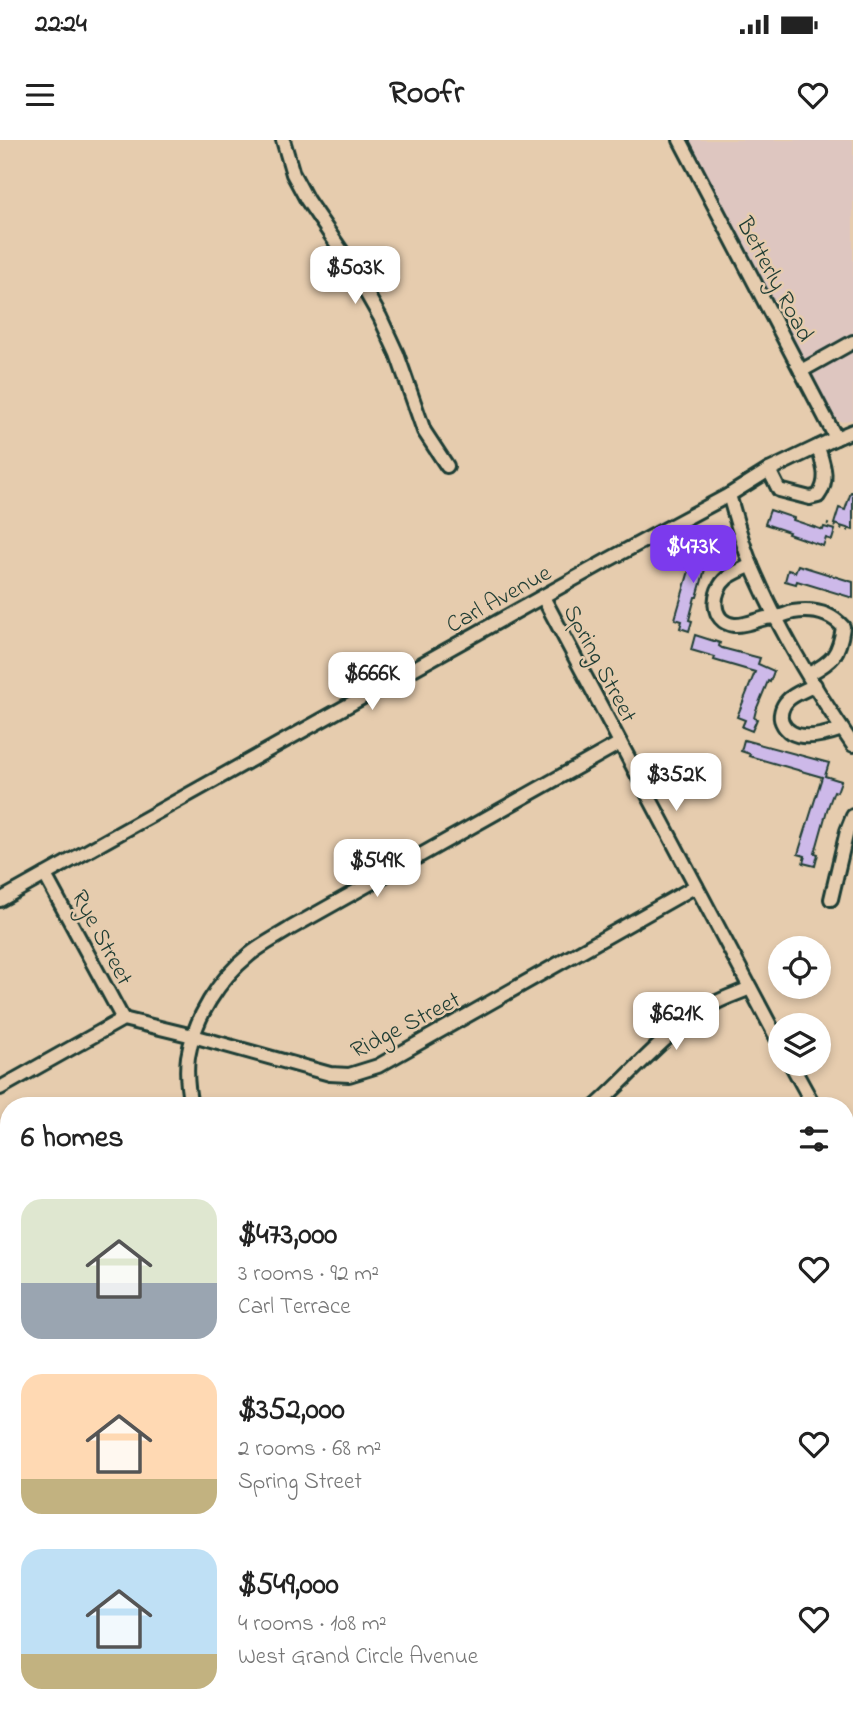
<!DOCTYPE html>
<meta charset="utf-8">
<style>
body{margin:0;font-family:"Indie Flower",sans-serif;background:#f2f2f2;color:#222;height:100vh;display:flex;flex-direction:column;font-size:26px;white-space:nowrap}
*{box-sizing:border-box;margin:0}
p{font-size:23px;color:#767676}
.icon{flex:none;width:38px;height:38px;fill:none;stroke:currentColor;stroke-width:2;stroke-linecap:round;stroke-linejoin:round}
.map{position:relative;flex:1;overflow:hidden}
.details{position:absolute;left:0px;top:957px;width:854px;height:625px;display:flex;flex-direction:column;background:#fff;border-radius:28px 28px 0 0;box-shadow:0 4px 10px #0003}
.details>*{flex:none}
.buttons{position:absolute;left:768px;top:796px;display:grid;gap:14px}
.buttons a{display:grid;place-items:center;width:63px;height:63px;border-radius:50%;background:#fff;box-shadow:0 4px 10px #0003;font-size:35px}
.price{position:absolute;translate:-50% -60px;padding:0 16px;border-radius:14px;background:#fff;color:#222;font-size:23px;line-height:46px;filter:drop-shadow(0 2px 4px #0008)}
.price::after{content:'';position:absolute;left:50%;top:42px;width:21px;height:16px;margin-left:-10px;background:inherit;clip-path:polygon(0 0,100% 0,50% 100%)}
.price.selected{background:#7c3aed;color:#fff}
ul{padding:0;list-style:none}
li{display:flex;align-items:center;gap:21px;height:175px;padding:0 21px}
li span{display:grid;place-items:center;flex:none;width:196px;height:140px;border-radius:21px;color:#555}
li>.icon{margin-inline-start:auto}
span .icon{width:84px;height:84px;fill:#fffc;stroke-width:1}
li b{font-size:30px}
h2{display:flex;justify-content:space-between;align-items:center;height:84px;padding:0 21px;font-size:30px}
.status{display:flex;justify-content:space-between;align-items:center;height:49px;padding:0 35px;background:#fff;direction:ltr}
.status svg{height:19px;fill:currentColor}
header{display:flex;justify-content:space-between;align-items:center;height:91px;padding:0 21px;background:#fff;font-size:32px;font-weight:800}
.map>svg:first-child{display:block}
.built{fill:#dec6c0}
.park{fill:url(#park-dots);stroke:#609376;stroke-width:2}
.building{fill:#cdb9e9;stroke:#1f3d34;stroke-width:2}
.lines{fill:none;stroke-linecap:round;stroke-linejoin:round}
.minor-casing{stroke:#1f3d34;stroke-width:18}
.path{stroke:#1f3d34;stroke-width:2.5;stroke-dasharray:2 5;stroke-linecap:butt}
.minor{stroke:#e6ccae;stroke-width:12}
.labels{text-anchor:middle;stroke-width:5;stroke-linejoin:round;paint-order:stroke}
.street-label{font-size:24px;fill:#1f3d34;stroke:#e6ccae}
</style>
<div class="status"><b>22:24</b><svg viewBox="0 0 49 12"><path d="M0 12V9h3v3zM5 12V6h3v6zM10 12V3h3v9zM15 12V0h3v12zM26 1h20v11H26zM47 4h2v5h-2z"/></svg></div>
<header><svg class="icon" aria-label="menu" viewBox="0 0 24 24"><path d="M4 6h16M4 12h16M4 18h16"/></svg>Roofr<svg class="icon" aria-label="heart" viewBox="0 0 24 24"><path d="M12 20l-8-8c-3-5 5-10 8-4 3-6 11-1 8 4z"/></svg></header>
<div class="map">
<svg width="853" height="1581" viewBox="0 0 853 1581">
<defs>
<pattern id="park-dots" width="8" height="8" patternUnits="userSpaceOnUse" patternTransform="scale(1.75)"><rect width="8" height="8" fill="#a0e9b8"/><path d="M2 2h.1M6 6h.1" fill="none" stroke="#89c99f" stroke-width="1.8" stroke-linecap="round"/></pattern>
</defs>
<rect width="100%" height="100%" fill="#e6ccae"/>
<filter id="ink" filterUnits="userSpaceOnUse"><feTurbulence type="fractalNoise" baseFrequency=".0143" numOctaves="2"/><feDisplacementMap in="SourceGraphic" scale="14" xChannelSelector="R" yChannelSelector="G"/><feConvolveMatrix kernelMatrix="1 2 1 2 8 2 1 2 1" color-interpolation-filters="sRGB"/></filter>
<g filter="url(#ink)">
<!-- built -->
<g class="built">
<path d="M689,0H853V279L842,282L835,278Z"/>
<path d="M0,1488L9,1505V1573H45L48,1579L43,1581H0Z"/>
</g>
<!-- park -->
<path class="park" d="M58,1573H144L148,1581H43Z"/>
<!-- building -->
<g class="building">
<path d="M851,352H853V390L834,384L839,368L845,370Z"/>
<path d="M770,370L794,378L793,380L823,390L824,387L835,390L832,400L826,398L823,406L788,394L789,392L765,384Z"/>
<path d="M704,405L715,408L711,420L708,419L697,457H695L689,480L692,481L689,491L680,488L682,481L675,479L695,410L702,412Z"/>
<path d="M798,425L853,442V458L797,441L796,444L785,441L788,430L795,432Z"/>
<path d="M695,495L720,503L719,506L722,508L760,518L758,524L774,531L770,542L768,541L756,570L754,578L757,579L752,591L742,587L745,580L737,577L755,532L714,520L715,517L691,510Z"/>
<path d="M744,600L829,623L825,636L841,641L837,652L834,651L827,670L815,713L818,714L815,726L803,723L805,716L798,714L822,637L749,616L750,614L741,611Z"/>
</g>
<g class="lines">
<!-- minor casing -->
<g class="minor-casing">
<g id="minor">
<path d="M283,0L293,34L307,60L347,119L380,177L397,214L424,291L447,326"/>
<path d="M680,0L836,298"/>
<path d="M801,231L853,202"/>
<path d="M769,330L779,350L810,358L818,356C830,340 823,324 818,307"/>
<path d="M729,355C736,378 742,404 752,427C778,488 815,550 853,605"/>
<path d="M751,425C744,429 733,433 727,438C711,451 710,482 734,485C745,486 756,480 766,478C770,477 774,478 777,477C783,476 788,473 793,472C813,469 830,472 843,487C839,515 833,521 809,534"/>
<path d="M543,457L780,904"/>
<path d="M815,545C806,550 793,554 787,561C782,566 779,576 782,582C792,605 825,595 842,589"/>
<path d="M45,735L123,879"/>
<path d="M831,759L847,691L853,676"/>
<path d="M0,760L608,420L729,355L769,330L836,298L853,291"/>
<path d="M791,924L814,966"/>
<path d="M0,948L123,879L193,896L330,934L349,935L378,926L696,746"/>
<path d="M191,966C188,951 186,932 188,917C194,879 219,839 249,815C261,805 277,797 291,788L620,603"/>
<path d="M596,966C635,931 669,888 715,863C726,857 739,853 750,848"/>
<path d="M845,1000L853,999"/>
<path d="M845,1023L853,1036"/>
<path d="M0,1130L9,1125"/>
<path d="M0,1278L9,1295"/>
<path d="M845,1443L853,1458"/>
<path d="M154,1573L158,1581"/>
<path d="M342,1573L346,1581"/>
<path d="M512,1573L516,1581"/>
<path d="M684,1573L688,1581"/>
</g>
</g>
<!-- path -->
<path class="path" d="M827,384L853,392"/>
<!-- minor -->
<use href="#minor" class="minor"/>
</g>
</g>
<g class="labels">
<!-- street labels -->
<g class="street-label">
<text transform="translate(776 139) rotate(62)" y="8">Betterly Road</text>
<text transform="translate(498 458) rotate(-29)" y="8">Carl Avenue</text>
<text transform="translate(601 523) rotate(62)" y="8">Spring Street</text>
<text transform="translate(103 797) rotate(62)" y="8">Rye Street</text>
<text transform="translate(405 884) rotate(-27)" y="8">Ridge Street</text>
</g>
</g>
</svg>
<div class="buttons">
<a><svg class="icon" aria-label="locate" viewBox="0 0 24 24"><circle cx="12" cy="12" r="6"/><path d="M12 2v4M12 18v4M2 12h4M18 12h4"/></svg></a>
<a><svg class="icon" aria-label="layers" viewBox="0 0 24 24"><path d="M12 4l9 5-9 5-9-5zM3 14l9 5 9-5"/></svg></a>
</div>
<b class="price" style="left:355px;top:166px">$503K</b>
<b class="price selected" style="left:693px;top:445px">$473K</b>
<b class="price" style="left:372px;top:572px">$666K</b>
<b class="price" style="left:676px;top:673px">$352K</b>
<b class="price" style="left:377px;top:759px">$549K</b>
<b class="price" style="left:676px;top:912px">$621K</b>
<section class="details">
<h2>6 homes<svg class="icon" aria-label="filters" viewBox="0 0 24 24"><path d="M4 7h16M4 17h16"/><circle cx="9" cy="7" r="2"/><circle cx="15" cy="17" r="2"/></svg></h2>
<ul>
<li><span style="background:linear-gradient(#dfe7d0 60%,#9aa5b1 0)"><svg class="icon" aria-label="home" viewBox="0 0 24 24"><path d="M3 11l9-7 9 7M6 9v11h12V9"/></svg></span><div><b>$473,000</b><p>3 rooms · 92 m²</p><p>Carl Terrace</p></div><svg class="icon" aria-label="heart" viewBox="0 0 24 24"><path d="M12 20l-8-8c-3-5 5-10 8-4 3-6 11-1 8 4z"/></svg></li>
<li><span style="background:linear-gradient(#ffd9b3 75%,#c2b280 0)"><svg class="icon" aria-label="home" viewBox="0 0 24 24"><path d="M3 11l9-7 9 7M6 9v11h12V9"/></svg></span><div><b>$352,000</b><p>2 rooms · 68 m²</p><p>Spring Street</p></div><svg class="icon" aria-label="heart" viewBox="0 0 24 24"><path d="M12 20l-8-8c-3-5 5-10 8-4 3-6 11-1 8 4z"/></svg></li>
<li><span style="background:linear-gradient(#bfe0f5 75%,#c2b280 0)"><svg class="icon" aria-label="home" viewBox="0 0 24 24"><path d="M3 11l9-7 9 7M6 9v11h12V9"/></svg></span><div><b>$549,000</b><p>4 rooms · 108 m²</p><p>West Grand Circle Avenue</p></div><svg class="icon" aria-label="heart" viewBox="0 0 24 24"><path d="M12 20l-8-8c-3-5 5-10 8-4 3-6 11-1 8 4z"/></svg></li>
</ul>
</section>
</div>
